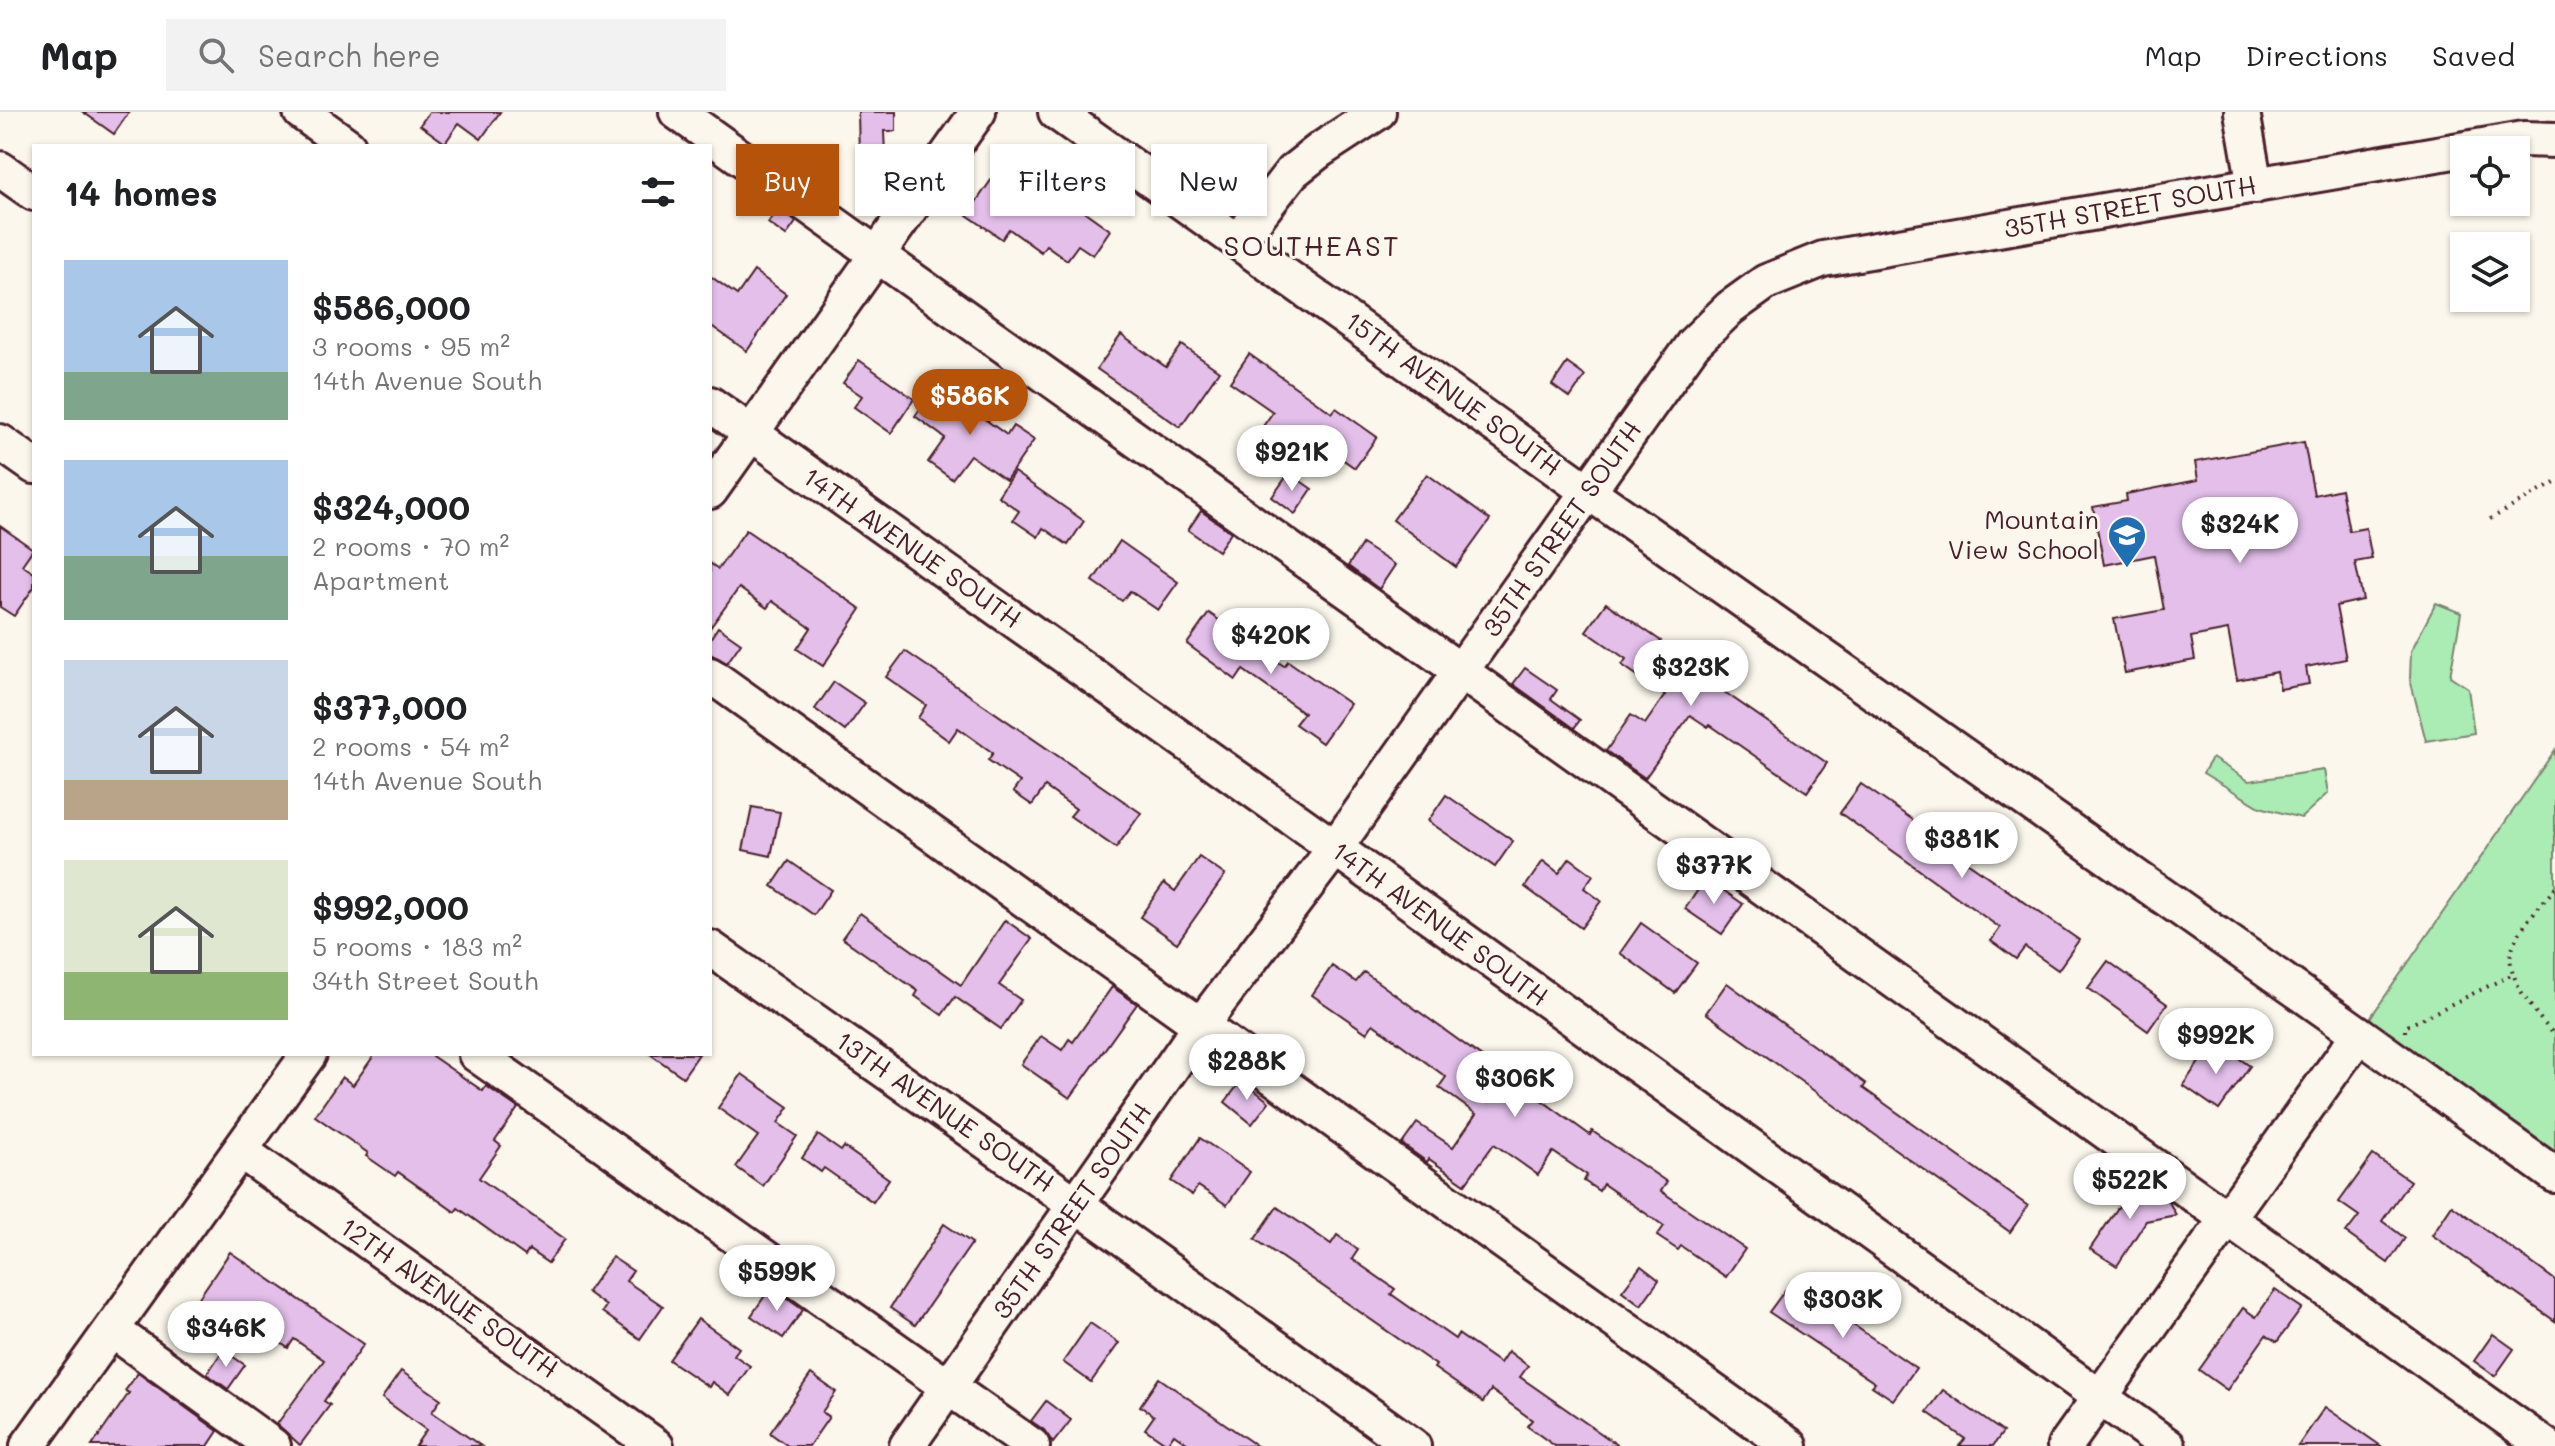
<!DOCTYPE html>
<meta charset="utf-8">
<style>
body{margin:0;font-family:Mali,sans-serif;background:#f2f2f2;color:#202124;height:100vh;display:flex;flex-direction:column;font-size:30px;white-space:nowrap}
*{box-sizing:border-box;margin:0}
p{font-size:26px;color:#757577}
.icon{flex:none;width:44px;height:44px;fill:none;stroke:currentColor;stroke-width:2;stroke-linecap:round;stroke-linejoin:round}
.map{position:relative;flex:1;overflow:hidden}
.drawer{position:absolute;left:32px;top:32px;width:680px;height:912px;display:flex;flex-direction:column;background:#fff;border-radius:0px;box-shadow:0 2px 6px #0004}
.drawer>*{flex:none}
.guide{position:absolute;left:736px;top:32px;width:760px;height:72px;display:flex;gap:16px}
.buttons{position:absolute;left:2450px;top:24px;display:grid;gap:16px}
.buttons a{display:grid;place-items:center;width:80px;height:80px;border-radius:0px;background:#fff;box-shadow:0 2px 6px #0004;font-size:40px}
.price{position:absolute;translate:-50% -68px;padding:0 18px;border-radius:28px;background:#fff;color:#222;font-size:26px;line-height:52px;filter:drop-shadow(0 2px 4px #0008)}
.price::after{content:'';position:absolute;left:50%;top:48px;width:24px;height:18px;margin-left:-12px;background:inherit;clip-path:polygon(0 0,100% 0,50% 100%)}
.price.current{background:#b45309;color:#fff}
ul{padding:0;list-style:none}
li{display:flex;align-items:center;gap:24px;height:200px;padding:0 32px}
li span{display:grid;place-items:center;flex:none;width:224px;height:160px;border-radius:0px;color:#555}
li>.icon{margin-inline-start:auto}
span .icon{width:96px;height:96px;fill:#fffc;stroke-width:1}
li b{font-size:34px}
h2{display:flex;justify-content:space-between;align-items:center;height:96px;padding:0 32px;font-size:34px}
.pill{padding:0 28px;border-radius:0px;background:#fff;box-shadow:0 2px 6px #0004;font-size:28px;line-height:72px}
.pill.current{background:#b45309;color:#fff}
header{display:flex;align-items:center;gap:48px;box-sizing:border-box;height:112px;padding:0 40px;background:#fff;border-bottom:2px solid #e0e0e0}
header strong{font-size:38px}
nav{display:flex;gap:44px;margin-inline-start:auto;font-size:28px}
.search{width:560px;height:72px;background:#f2f2f2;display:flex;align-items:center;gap:20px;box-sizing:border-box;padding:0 28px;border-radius:0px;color:#757577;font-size:30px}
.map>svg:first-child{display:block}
.green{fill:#abebb4;stroke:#7a8570;stroke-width:2}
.building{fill:#e3bfea;stroke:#4a1f2b;stroke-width:2}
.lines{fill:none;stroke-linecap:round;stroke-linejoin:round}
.minor-casing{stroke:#4a1f2b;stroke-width:40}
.path{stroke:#4a1f2b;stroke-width:4;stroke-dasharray:2 6;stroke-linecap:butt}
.minor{stroke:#fbf7ec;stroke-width:34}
.labels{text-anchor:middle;stroke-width:6;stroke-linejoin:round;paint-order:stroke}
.street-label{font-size:26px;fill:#4a1f2b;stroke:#fbf7ec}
.poi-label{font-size:26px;fill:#4a1f2b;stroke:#fbf7ec;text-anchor:end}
.neighbourhood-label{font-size:28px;letter-spacing:2px;fill:#4a1f2b;stroke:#fbf7ec}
</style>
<header>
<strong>Map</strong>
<div class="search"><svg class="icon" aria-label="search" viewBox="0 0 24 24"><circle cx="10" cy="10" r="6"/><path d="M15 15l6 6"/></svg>Search here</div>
<nav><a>Map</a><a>Directions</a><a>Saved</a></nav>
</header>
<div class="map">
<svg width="2555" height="1334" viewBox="0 0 2555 1334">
<rect width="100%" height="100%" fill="#fbf7ec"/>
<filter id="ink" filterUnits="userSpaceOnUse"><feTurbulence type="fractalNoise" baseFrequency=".0125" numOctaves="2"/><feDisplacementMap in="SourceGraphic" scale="16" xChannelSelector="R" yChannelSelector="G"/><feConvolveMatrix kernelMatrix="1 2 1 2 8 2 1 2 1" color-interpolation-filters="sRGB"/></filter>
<g filter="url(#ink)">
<!-- green -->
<g class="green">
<path d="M2436,491L2461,501L2450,564L2468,576L2474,621L2426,629L2410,567L2411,539Z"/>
<path d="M2555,638V1061L2359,922Z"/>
<path d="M2212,646L2249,669L2324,658L2328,681L2301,706L2260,695L2203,661Z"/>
</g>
<!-- building -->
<g class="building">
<path d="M83,0H129L114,22Z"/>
<path d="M429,0H500L481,27L459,11L445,31L420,13Z"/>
<path d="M858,0H896V19H884L885,43H859Z"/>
<path d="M996,61L1046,96L1057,80L1110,118L1093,143L1078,133L1067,148L1046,133L1041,140L1009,117L1002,127L967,103Z"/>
<path d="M778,96L796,110L786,124L768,111Z"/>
<path d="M754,159L786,182L747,239L710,213V164L737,183Z"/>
<path d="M1121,223L1166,255L1182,233L1219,259L1180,315L1097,257Z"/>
<path d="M1249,242L1332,301L1336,296L1377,325L1355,356L1297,315L1277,344L1254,327L1273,300L1230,270Z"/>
<path d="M859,248L914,287L891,321L854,295L862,284L843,271Z"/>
<path d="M1567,251L1585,264L1570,286L1552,273Z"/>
<path d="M937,273L1007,323L1013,314L1034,328L1006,368L970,343L952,367L928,350L945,326L915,304Z"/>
<path d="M2304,330L2314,383L2341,377L2349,419L2366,416L2372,447L2355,450L2363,488L2336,494L2346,547L2306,555L2309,572L2280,577L2277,560L2237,568L2228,518L2191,525L2195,548L2125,561L2114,507L2164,498L2154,443L2104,453L2093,395L2127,389L2126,382L2198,368L2195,350Z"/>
<path d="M1014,360L1084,409L1068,433L1043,416L1038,425L1013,408L1019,399L998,384Z"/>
<path d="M1289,361L1312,377L1295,402L1272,385Z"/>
<path d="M1427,362L1490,408L1456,455L1393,408Z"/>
<path d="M1201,399L1231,420L1218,439L1188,418Z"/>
<path d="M0,414L33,437L22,453L34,461V475L14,504L0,495Z"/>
<path d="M746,418L861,497L823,554L797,537L811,516L772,489L767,496L739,476L710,516V451L718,457Z"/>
<path d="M1120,429L1178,470L1158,498L1130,479L1122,489L1093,469Z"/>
<path d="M1362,432L1395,453L1379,477L1348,454Z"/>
<path d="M1606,491L1661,529L1658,534L1827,651L1807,680L1710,613L1708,615L1690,603L1645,666L1606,639L1631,603L1645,612L1665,583L1622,553L1626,547L1586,519Z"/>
<path d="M1209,501L1284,554L1288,549L1350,592L1322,631L1295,612L1304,601L1243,558L1236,568L1187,532Z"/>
<path d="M718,515L741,531L727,551L710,542V527Z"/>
<path d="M905,539L1141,701L1116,736L1070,704L1076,697L1045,675L1032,693L1013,680L1020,670L988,648L993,641L958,616L949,629L918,606L926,593L886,565Z"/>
<path d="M1525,556L1557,578L1551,587L1580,608L1574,616L1513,572Z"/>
<path d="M834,570L865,591L845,619L815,597Z"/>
<path d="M1861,672L1916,710L1914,713L2079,828L2058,858L2025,835L2016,847L1991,829L2000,816L1840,701Z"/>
<path d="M1446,683L1513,729L1495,755L1428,709Z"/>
<path d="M752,695L780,700L771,744L743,738Z"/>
<path d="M1199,745L1225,763L1177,831L1140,805L1164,771L1175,779Z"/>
<path d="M1570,746L1593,763L1584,776L1601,789L1581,816L1525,775L1543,749L1559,761Z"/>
<path d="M789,749L831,778L814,803L772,774Z"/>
<path d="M1706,766L1743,792L1722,822L1685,797Z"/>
<path d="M860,801L961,873L1005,808L1032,827L999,873L1021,888L1001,917L955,885L942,903L915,884L918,879L842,826Z"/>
<path d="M1641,811L1697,851L1675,881L1620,841Z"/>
<path d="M2108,849L2167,892L2148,919L2088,876Z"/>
<path d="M1332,854L1356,870L1364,860L1590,1023L1592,1019L1667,1070L1661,1079L1745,1137L1726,1165L1681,1134L1678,1138L1657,1124L1664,1114L1603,1072L1599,1079L1584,1069L1587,1063L1553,1040L1538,1063L1494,1032L1465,1072L1429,1047L1427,1050L1402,1032L1417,1011L1453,1035L1476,1002L1439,975L1446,965L1373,912L1367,921L1312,883Z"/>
<path d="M1727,871L1866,972L1863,976L2028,1094L2010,1120L1706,901Z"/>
<path d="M1112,875L1137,892L1070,986L1021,952L1041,924L1062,938L1069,927L1073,930Z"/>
<path d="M2214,929L2250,954L2219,998L2183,973Z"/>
<path d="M375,942H429L483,979L486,974L518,996L495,1029L501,1034L479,1066L565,1127L548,1151L529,1138L525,1144L458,1096L455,1100L398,1060L395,1064L366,1044L368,1041L315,1004L342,965L353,973Z"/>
<path d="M650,942H699L683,965Z"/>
<path d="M742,962L789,995L778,1011L797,1024L763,1074L736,1055L758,1024L718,996Z"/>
<path d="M1242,968L1269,990L1252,1012L1225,990Z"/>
<path d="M818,1023L841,1039L844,1035L889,1067L873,1090L824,1056L821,1060L802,1046Z"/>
<path d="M1200,1026L1250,1060L1227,1093L1198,1074L1192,1083L1171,1069Z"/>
<path d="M2373,1043L2410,1069L2382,1109L2405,1126L2388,1151L2346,1121L2359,1104L2339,1090Z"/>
<path d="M2142,1070L2169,1090L2176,1103L2146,1109L2117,1154L2090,1137L2121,1091L2111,1084Z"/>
<path d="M2452,1093L2555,1168V1209L2432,1123Z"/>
<path d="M1277,1095L1331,1132L1337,1123L1358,1138L1352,1147L1395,1177L1391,1182L1455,1227L1458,1222L1500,1251L1508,1239L1528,1254L1520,1265L1619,1334H1555L1527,1314L1532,1308L1491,1278L1483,1290L1434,1256L1436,1253L1255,1127Z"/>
<path d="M944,1112L972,1131L915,1213L890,1196Z"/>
<path d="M230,1140L364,1232L324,1289L330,1293L300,1333L277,1312L324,1248L294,1227L288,1236L229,1196L222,1208L196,1190Z"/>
<path d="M612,1145L633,1159L626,1169L663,1194L640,1227L602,1200L606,1194L587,1180Z"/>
<path d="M1641,1154L1659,1168L1641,1193L1622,1179Z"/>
<path d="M1791,1170L1916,1256L1893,1288L1872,1274L1875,1271L1769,1200Z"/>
<path d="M771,1175L803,1198L783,1226L751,1204Z"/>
<path d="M2275,1178L2302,1196L2277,1230L2266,1223L2227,1278L2199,1258L2243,1196L2256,1205Z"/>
<path d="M698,1207L739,1236L734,1243L750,1254L730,1283L712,1270L709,1275L669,1248Z"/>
<path d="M1090,1211L1119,1231L1091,1270L1063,1250Z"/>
<path d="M2493,1222L2514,1237L2495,1264L2474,1249Z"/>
<path d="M223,1238L245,1253L228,1277L207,1262Z"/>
<path d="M401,1259L441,1287L432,1300L481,1334H415L426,1318L382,1286Z"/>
<path d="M138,1261L218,1319L208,1334H92L129,1281L125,1279Z"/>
<path d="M811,1262L836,1280L822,1300L829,1305L809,1334H788L770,1321Z"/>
<path d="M1159,1266L1257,1334H1191L1174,1322L1167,1332L1145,1317L1154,1304L1140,1294Z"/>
<path d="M1943,1278L2003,1320L1993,1334H1959L1965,1327L1927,1300Z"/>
<path d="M1046,1289L1071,1308L1053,1331L1044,1318L1031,1309Z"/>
<path d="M2325,1295L2381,1334H2298Z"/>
</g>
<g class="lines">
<!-- minor casing -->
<g class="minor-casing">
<g id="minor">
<path d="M301,0L348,34"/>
<path d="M677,0L2546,1334"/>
<path d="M1056,0L1589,380L2359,922L2555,1063"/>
<path d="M2242,0L2255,74"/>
<path d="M0,57L34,81"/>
<path d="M1238,129L1292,60L1320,38L1378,0"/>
<path d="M710,292L1335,736L2168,1334"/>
<path d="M0,330L34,354"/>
<path d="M710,379L978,0"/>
<path d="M710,563L1790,1334"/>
<path d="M710,836L1077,1093L1413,1334"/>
<path d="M476,942L1032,1334"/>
<path d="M241,1039L656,1334"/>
<path d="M112,1218L273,1334"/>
<path d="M28,1334L309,942"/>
<path d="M907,1334L1201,913L1335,736L1693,232L1730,196L1766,170L1823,147L2524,27L2555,28"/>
<path d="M2065,1334L2359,922"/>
</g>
</g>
<!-- path -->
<g class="path">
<path d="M2490,407L2555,371"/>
<path d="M2555,776C2540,794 2520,814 2512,837C2503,863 2537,905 2555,923"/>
<path d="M2405,920V915L2513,862"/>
</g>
<!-- minor -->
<use href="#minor" class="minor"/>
</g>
</g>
<!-- icons -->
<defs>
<g id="school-pin" transform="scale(2)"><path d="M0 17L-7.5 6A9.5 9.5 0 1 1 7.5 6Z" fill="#1f6fb2" stroke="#fbf7ec"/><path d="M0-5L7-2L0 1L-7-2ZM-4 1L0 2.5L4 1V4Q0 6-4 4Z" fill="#fff"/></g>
</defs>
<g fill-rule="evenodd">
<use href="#school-pin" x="2127" y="423"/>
</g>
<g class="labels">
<!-- street labels -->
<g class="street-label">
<text transform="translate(2130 95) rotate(-10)" y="9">35TH STREET SOUTH</text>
<text transform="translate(1453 282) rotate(36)" y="9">15TH AVENUE SOUTH</text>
<text transform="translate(1562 417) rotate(-55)" y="9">35TH STREET SOUTH</text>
<text transform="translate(912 436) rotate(35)" y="9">14TH AVENUE SOUTH</text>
<text transform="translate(1440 812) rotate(36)" y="9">14TH AVENUE SOUTH</text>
<text transform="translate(945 1000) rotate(35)" y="9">13TH AVENUE SOUTH</text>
<text transform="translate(1072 1099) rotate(-55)" y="9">35TH STREET SOUTH</text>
<text transform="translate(449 1186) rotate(35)" y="9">12TH AVENUE SOUTH</text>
</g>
<!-- poi labels -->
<g class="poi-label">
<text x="2099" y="417">Mountain<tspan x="2099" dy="30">View School</tspan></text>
</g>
<!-- neighbourhood labels -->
<g class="neighbourhood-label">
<text x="1312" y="144">SOUTHEAST</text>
</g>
</g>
</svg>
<div class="buttons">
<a><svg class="icon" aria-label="locate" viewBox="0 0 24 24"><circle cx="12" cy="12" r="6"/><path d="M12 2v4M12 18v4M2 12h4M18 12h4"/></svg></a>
<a><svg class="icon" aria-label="layers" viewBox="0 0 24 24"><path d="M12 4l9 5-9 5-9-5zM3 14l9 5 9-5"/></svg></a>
</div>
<b class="price current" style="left:970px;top:325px">$586K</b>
<b class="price" style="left:1292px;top:381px">$921K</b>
<b class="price" style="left:2240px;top:453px">$324K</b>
<b class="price" style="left:1271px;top:564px">$420K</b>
<b class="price" style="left:1691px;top:596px">$323K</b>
<b class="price" style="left:1962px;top:768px">$381K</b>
<b class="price" style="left:1714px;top:794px">$377K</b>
<b class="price" style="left:2216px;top:964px">$992K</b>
<b class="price" style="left:1247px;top:990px">$288K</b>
<b class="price" style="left:1515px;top:1007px">$306K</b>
<b class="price" style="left:2130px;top:1109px">$522K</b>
<b class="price" style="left:777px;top:1201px">$599K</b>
<b class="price" style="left:1843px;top:1228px">$303K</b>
<b class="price" style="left:226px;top:1257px">$346K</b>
<div class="guide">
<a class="pill current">Buy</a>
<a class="pill">Rent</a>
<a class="pill">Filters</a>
<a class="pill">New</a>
</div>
<section class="drawer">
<h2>14 homes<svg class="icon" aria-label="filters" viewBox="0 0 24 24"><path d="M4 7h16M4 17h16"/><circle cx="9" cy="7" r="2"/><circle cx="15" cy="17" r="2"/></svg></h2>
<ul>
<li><span style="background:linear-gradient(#a9c7e8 70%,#7fa58c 0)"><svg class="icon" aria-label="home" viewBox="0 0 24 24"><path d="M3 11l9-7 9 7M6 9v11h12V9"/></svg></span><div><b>$586,000</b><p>3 rooms · 95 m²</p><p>14th Avenue South</p></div></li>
<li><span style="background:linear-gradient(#a9c7e8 60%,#7fa58c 0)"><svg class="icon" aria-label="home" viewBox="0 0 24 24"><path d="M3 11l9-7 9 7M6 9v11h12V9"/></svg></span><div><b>$324,000</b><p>2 rooms · 70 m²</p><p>Apartment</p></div></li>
<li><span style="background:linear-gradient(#c9d6e8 75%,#b9a48a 0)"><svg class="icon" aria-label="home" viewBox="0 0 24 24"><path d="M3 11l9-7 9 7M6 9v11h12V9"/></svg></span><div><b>$377,000</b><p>2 rooms · 54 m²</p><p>14th Avenue South</p></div></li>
<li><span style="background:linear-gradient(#dfe7d0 70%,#8fb573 0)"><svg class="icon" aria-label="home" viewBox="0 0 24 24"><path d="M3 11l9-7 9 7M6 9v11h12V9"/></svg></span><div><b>$992,000</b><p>5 rooms · 183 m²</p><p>34th Street South</p></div></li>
</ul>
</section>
</div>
